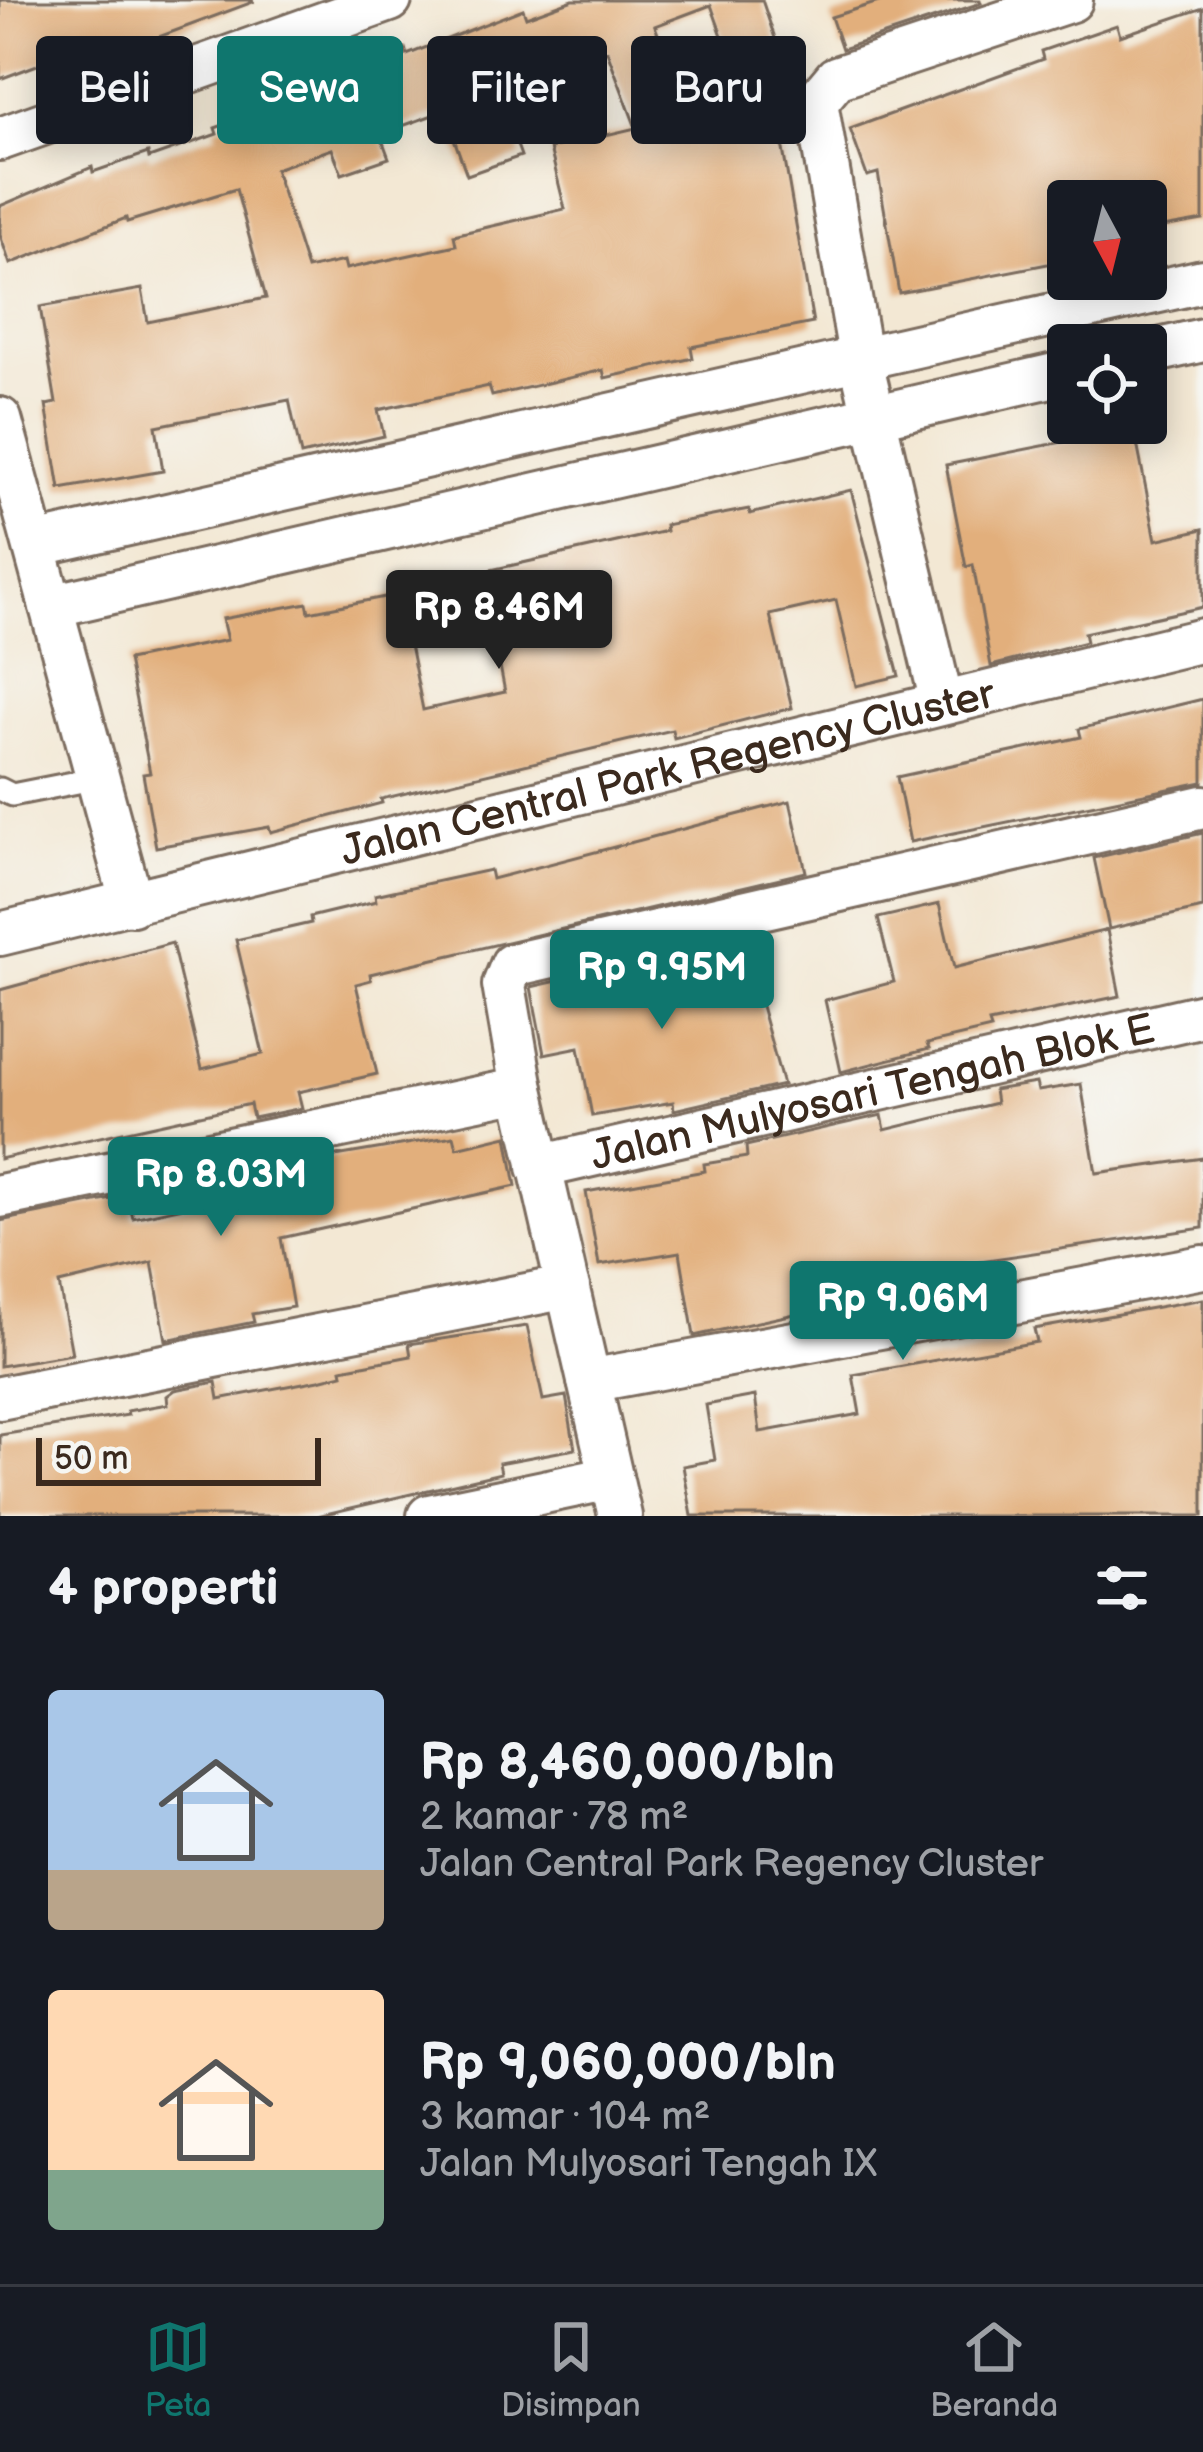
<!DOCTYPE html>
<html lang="id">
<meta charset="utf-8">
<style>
body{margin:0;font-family:"Balsamiq Sans",sans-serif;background:#20242c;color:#f1f3f6;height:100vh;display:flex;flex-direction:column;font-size:45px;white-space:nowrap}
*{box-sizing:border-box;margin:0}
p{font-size:39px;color:#9ea1a6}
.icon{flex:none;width:66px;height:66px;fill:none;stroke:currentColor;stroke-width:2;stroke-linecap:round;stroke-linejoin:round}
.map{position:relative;height:1516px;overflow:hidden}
.sheet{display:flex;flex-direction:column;background:#171b24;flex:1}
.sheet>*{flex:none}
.hud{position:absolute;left:36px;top:36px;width:1131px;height:108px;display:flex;gap:24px}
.needle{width:78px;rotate:173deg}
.controls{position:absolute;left:1047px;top:180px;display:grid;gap:24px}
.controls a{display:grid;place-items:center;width:120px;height:120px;border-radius:12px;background:#171b24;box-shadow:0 6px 30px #0003;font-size:60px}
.scale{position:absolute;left:36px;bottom:30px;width:285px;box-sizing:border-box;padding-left:12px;border:6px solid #3b2a1e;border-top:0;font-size:33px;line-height:42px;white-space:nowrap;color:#3b2a1e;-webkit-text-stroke:9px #f6f6f2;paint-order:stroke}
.price{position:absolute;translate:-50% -102px;padding:0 27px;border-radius:12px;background:#0f766e;color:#fff;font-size:39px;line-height:78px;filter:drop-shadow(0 3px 6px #0008)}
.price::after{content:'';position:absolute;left:50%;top:72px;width:36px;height:27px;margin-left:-18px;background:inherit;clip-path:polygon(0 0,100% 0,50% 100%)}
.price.active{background:#222;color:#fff}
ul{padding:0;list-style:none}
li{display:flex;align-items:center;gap:36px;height:300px;padding:0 48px}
li span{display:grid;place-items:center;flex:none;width:336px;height:240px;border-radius:12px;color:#555}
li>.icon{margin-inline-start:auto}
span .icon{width:144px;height:144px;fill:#fffc;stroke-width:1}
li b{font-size:51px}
h2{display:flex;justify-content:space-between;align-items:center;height:144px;padding:0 48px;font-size:51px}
.pill{padding:0 42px;border-radius:12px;background:#171b24;box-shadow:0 6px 30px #0003;font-size:42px;line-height:108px}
.pill.active{background:#0f766e;color:#fff}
.dock{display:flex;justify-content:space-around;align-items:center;height:168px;border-top:3px solid #363941;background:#171b24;font-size:33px;color:#9ea1a6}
.dock a{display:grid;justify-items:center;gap:6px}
.dock .active{color:#0f766e}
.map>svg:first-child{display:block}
.building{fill:#e2af7b;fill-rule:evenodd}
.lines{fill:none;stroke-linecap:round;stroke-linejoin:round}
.lane-casing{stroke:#7b6c5e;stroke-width:27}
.street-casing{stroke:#7b6c5e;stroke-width:48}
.lane{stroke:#fff;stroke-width:21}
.street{stroke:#fff;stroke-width:42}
.labels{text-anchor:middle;stroke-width:9;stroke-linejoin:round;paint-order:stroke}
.street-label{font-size:42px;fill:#3b2a1e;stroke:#f6f6f2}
</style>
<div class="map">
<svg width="1203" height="1516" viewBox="0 0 1203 1516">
<rect width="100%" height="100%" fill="#f6f6f2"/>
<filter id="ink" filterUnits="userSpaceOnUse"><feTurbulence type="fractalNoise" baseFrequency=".00833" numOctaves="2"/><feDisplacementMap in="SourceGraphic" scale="24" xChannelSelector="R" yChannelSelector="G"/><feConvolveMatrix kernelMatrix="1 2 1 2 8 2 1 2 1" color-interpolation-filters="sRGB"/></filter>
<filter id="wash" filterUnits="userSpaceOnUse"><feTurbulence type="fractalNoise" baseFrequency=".004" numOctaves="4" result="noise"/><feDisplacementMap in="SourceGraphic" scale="48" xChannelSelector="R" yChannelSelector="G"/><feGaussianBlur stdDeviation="2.7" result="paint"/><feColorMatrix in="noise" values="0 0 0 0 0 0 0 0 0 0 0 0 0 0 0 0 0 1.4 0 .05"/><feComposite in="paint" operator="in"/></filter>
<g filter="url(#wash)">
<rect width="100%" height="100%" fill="#f3e8d4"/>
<g id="blocks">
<!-- building -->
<g class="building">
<path d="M0,0H252L253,2L113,54L111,49L66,68L61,56L0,79Z"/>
<path d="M573,0H762L776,41L765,45L813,323L691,347L693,358L605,378L603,370L492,396L489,386L378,410L384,436L301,455L289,400L156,426L163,471L60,489L46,405L56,403L40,307L142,289L148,322L266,298L236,189L127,222L126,218L10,264L0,235V206L92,167L93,172L148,153L149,158L217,134L215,128L320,91L318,85L366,68L364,62L405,48L407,55L523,9L526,17ZM711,5L745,100L687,112L655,26ZM607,51L636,128L550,148L565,209L454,235L456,245L346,269L344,261L307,269L275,169L332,149L342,174L389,158L380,134L444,111L467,175L521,156L501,101L551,81L547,71Z"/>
<path d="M885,0H980L981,3L842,49L831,17Z"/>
<path d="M1203,8V220L1146,230V201H1068V260L899,293L878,173L867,176L850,129L1043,59L1041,51L1117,25L1120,36Z"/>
<path d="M1134,428L1156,540L1203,529V607L1084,633L1086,642L991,666L973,565L966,567L946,465Z"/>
<path d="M851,490L899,676L856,686L836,600L770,615L792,708L674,738L672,730L381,799L382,803L271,832L269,827L156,847L143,774L150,773L128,660L227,640L222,619L307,603L309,612L400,594L423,710L505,692L482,572L666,531L665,525L749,509L750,514Z"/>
<path d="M1203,699V782L910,842L897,777L1081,737L1079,729Z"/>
<path d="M790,801L806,872L370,974L371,980L356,984L377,1074L298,1092L302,1108L253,1118L250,1104L0,1159V990L172,943L202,1069L263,1054L236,940L311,923L310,917L376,901L375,895L490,870L492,879Z"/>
<path d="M1203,833V908L1109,929L1094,858Z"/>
<path d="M939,904L954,968L1107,930L1120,996L989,1023L991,1029L927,1044L929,1049L841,1072L825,1000L894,982L878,918Z"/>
<path d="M690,951L692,965L746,952L783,1085L674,1110L673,1102L592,1116L579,1047L544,1054L531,987Z"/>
<path d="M1036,1083L1038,1091L1081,1084L1096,1173L1203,1158V1228L966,1263V1268L931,1274L934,1291L888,1300L886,1283L828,1294L831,1306L694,1336L680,1252L599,1265L586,1192L705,1171L704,1164L747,1157L746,1146L882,1115L885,1130L996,1103L994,1090Z"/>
<path d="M454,1136L457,1148L507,1136L516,1186L281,1238L293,1307L252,1314L254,1322L166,1340L152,1262L59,1284L72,1354L0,1366V1221L127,1196L133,1218L270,1188L265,1168Z"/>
<path d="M1203,1299V1516H692L683,1466L715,1460L706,1405L755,1396L760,1432L860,1414L853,1375L1037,1342L1034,1329Z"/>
<path d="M527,1326L543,1400L566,1396L575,1449L499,1463L501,1473L317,1516H0V1435L128,1415L127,1411L168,1404L167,1396L175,1390L216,1382L219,1399L319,1380L343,1374L342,1369L411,1356L409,1344Z"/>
</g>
</g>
</g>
<g filter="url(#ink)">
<use href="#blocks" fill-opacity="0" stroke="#7b6c5e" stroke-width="3"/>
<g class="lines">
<!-- lane casing -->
<g class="lane-casing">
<path id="lane" d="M0,789L12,795L98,778"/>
</g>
<!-- street casing -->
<g class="street-casing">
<g id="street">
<path d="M0,139L390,0"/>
<path d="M1146,353L1203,340"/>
<path d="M0,419L132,904"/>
<path d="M35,545L1203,281"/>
<path d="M51,606L1068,372"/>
<path d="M942,703L861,361L816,102L836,78L1071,0"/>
<path id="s1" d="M0,934L1203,640"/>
<path id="s2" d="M539,1167L1203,1015"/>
<path d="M0,1196L522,1089"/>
<path d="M589,1381L1203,1267"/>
<path d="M0,1398L568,1287"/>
<path d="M429,1516L611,1478"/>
<path d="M620,1516L522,1089L504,985L512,965L1203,807"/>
</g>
</g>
<!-- lane -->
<use href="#lane" class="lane"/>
<!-- street -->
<use href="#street" class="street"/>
</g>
</g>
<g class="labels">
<!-- street labels -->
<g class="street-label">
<text dy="15" stroke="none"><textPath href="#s1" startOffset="687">Jalan Central Park Regency Cluster</textPath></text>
<text dy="15" stroke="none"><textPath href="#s2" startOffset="342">Jalan Mulyosari Tengah Blok E</textPath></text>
</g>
</g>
</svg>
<div class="controls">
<a><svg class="needle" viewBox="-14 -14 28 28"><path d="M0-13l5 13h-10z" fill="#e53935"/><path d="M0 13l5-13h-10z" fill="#9ea1a6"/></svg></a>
<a><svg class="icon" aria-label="locate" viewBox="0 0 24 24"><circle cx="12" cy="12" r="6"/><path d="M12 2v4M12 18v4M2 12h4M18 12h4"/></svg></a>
</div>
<div class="scale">50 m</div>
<b class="price active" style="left:499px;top:672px">Rp 8.46M</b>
<b class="price" style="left:662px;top:1032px">Rp 9.95M</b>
<b class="price" style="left:221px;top:1239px">Rp 8.03M</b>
<b class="price" style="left:903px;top:1363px">Rp 9.06M</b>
<div class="hud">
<a class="pill">Beli</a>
<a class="pill active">Sewa</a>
<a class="pill">Filter</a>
<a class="pill">Baru</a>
</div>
</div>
<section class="sheet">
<h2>4 properti<svg class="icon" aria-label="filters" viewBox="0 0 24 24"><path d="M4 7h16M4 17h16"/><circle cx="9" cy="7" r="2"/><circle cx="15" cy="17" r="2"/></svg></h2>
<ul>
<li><span style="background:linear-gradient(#a9c7e8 75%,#b9a48a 0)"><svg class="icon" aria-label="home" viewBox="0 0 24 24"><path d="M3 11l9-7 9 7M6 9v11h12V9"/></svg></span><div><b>Rp 8,460,000/bln</b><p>2 kamar · 78 m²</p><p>Jalan Central Park Regency Cluster</p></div></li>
<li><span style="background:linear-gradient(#ffd9b3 75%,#7fa58c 0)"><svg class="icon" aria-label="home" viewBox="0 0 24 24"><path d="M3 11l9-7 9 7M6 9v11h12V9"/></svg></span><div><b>Rp 9,060,000/bln</b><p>3 kamar · 104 m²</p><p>Jalan Mulyosari Tengah IX</p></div></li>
</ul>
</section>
<nav class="dock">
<a class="active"><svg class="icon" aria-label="map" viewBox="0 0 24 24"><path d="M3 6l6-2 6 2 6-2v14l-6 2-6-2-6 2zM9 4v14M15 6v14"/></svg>Peta</a>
<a><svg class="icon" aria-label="saved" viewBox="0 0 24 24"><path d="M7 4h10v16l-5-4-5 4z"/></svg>Disimpan</a>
<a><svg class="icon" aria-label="home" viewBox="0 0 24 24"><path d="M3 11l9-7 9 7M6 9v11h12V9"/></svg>Beranda</a>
</nav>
